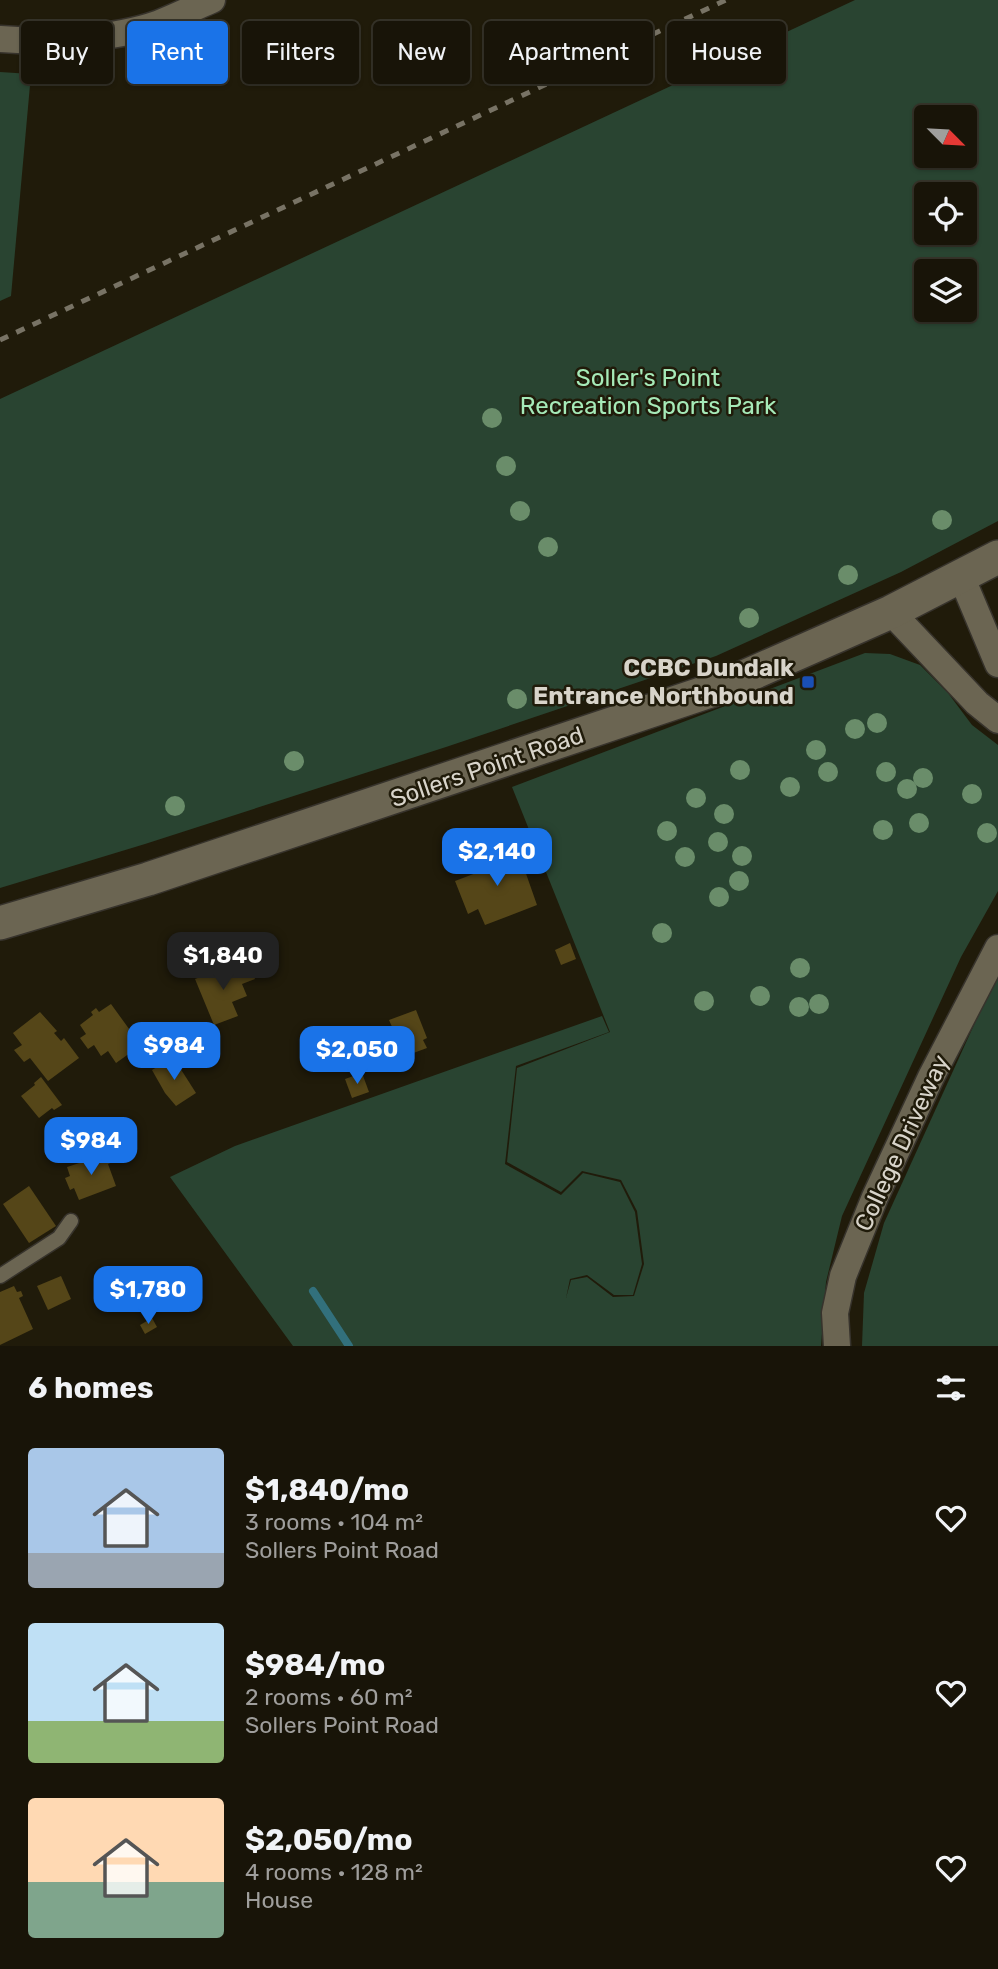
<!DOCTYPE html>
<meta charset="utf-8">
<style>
body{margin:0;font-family:Rubik,sans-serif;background:#211d12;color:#f1f3f6;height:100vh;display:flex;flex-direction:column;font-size:26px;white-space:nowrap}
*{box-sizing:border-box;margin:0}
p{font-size:23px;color:#9f9e9c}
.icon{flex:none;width:38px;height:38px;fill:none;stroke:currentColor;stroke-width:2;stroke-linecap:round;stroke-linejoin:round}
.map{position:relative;height:1346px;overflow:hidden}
.drawer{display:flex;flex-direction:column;background:#181408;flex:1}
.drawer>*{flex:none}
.top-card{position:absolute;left:21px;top:21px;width:957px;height:63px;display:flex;gap:14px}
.needle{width:46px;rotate:114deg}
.buttons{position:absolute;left:914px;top:105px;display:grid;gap:14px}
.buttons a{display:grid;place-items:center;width:63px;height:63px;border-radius:7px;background:#181408;box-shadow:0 2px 5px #0004,0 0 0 2px #363329;font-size:35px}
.price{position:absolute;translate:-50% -60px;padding:0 16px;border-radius:14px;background:#1a73e8;color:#fff;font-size:23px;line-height:46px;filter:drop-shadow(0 2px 4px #0008)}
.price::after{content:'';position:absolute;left:50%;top:42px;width:21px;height:16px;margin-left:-10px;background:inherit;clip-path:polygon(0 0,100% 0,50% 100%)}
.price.selected{background:#222;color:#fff}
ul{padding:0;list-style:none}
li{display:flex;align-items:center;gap:21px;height:175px;padding:0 28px}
li span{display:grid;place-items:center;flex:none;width:196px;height:140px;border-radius:7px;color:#555}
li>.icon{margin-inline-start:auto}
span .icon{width:84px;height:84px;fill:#fffc;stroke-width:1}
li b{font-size:30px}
h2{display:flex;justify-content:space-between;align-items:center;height:84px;padding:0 28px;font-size:30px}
.chip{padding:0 24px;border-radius:7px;background:#181408;box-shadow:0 2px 5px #0004,0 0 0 2px #363329;font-size:24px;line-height:63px}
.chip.selected{background:#1a73e8;color:#fff}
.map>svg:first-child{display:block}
.green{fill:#294431;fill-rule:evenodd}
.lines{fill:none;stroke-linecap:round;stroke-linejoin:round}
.stream{stroke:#32707c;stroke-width:8}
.building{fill:#554618}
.service-casing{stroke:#37332c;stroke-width:17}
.minor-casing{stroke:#37332c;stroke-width:29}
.tertiary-casing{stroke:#37332c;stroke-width:36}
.service{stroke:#6b6552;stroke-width:14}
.minor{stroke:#6b6552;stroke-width:26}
.tertiary{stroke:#6b6552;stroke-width:33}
.rail{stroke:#787365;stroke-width:5;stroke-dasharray:9 9;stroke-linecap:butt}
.tree{fill:#6a8d6a}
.transit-dot{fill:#1a4fb4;stroke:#201b0a;stroke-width:2.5}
.labels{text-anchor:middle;stroke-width:5;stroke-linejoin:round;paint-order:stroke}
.park-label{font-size:24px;fill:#a6eab8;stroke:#201b0a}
.poi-label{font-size:24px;font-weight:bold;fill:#d8d4ca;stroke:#201b0a;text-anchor:end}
.street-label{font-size:24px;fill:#d8d4ca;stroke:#201b0a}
</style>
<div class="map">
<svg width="998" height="1346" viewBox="0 0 998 1346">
<rect width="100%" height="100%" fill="#201b0a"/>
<!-- green -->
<g class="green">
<path d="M855,0H998V521L901,572L716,656L446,747L145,844L0,888V399ZM926,117H964V156H926ZM926,194H964V233H926ZM926,271H964V310H926Z"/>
<path d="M0,72L31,74L11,296L0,301Z"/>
<path d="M865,653L890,654L920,665L948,693L972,725L998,745V891L961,957L842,1216L826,1282L821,1346H293L170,1177L235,1146L602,1016L609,1032L516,1066L505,1164L561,1195L583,1173L620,1182L635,1212L642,1264L633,1295H614L587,1275L570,1279L566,1298L571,1280L587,1277L613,1297L634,1296L644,1264L637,1211L621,1180L582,1171L561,1192L507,1162L517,1068L610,1032L512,787Z"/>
<path d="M998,972V1346H862L864,1293L884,1223Z"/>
</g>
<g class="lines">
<!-- stream -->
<path class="stream" d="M313,1291L349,1346"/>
</g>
<!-- building -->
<g class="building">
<path d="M517,848L537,905L485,925L478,909L468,914L455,881L476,873L472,863L485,858L489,868L499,864L495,856Z"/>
<path d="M570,943L576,959L561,965L555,950Z"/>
<path d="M235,964L239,974L251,969L255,979L242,984L247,996L232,1002L238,1016L214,1025L195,979Z"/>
<path d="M111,1004L132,1033L129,1036L137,1048L116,1063L108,1051L101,1056L94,1045L88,1049L80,1038L86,1034L80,1025L93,1015L91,1012L96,1008L99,1012Z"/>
<path d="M416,1010L427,1038L423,1040L427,1048L408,1055L409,1059L387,1068L374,1036L393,1029L389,1020Z"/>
<path d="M40,1012L57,1031L54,1033L61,1041L64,1038L79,1058L48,1081L30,1058L24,1062L14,1050L22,1045L13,1033Z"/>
<path d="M173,1057L196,1093L176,1106L165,1093L152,1070Z"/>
<path d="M362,1073L369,1092L352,1098L345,1079Z"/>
<path d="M41,1077L62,1105L54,1110L52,1108L39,1118L21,1096L35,1085L34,1083Z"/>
<path d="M110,1153L113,1162L108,1164L116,1186L79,1200L74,1188L70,1190L65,1178L70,1176L67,1167Z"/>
<path d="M29,1186L56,1226L29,1243L3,1204Z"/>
<path d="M61,1276L71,1299L48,1310L37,1286Z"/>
<path d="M14,1286L17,1292L21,1291L23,1296L19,1298L33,1329L0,1345V1292Z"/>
<path d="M152,1318L157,1327L145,1334L140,1325Z"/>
</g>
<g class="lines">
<!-- service casing -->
<g class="service-casing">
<path id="service" d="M0,1276L59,1238L71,1221"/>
</g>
<!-- minor casing -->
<g class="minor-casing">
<g id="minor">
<path d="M0,39C44,43 115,39 157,24C175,17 193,8 212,0"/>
<path d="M961,576L998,664"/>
<path d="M891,612L977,703L998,720"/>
<path d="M837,1346L835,1313L843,1276L875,1197L931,1077L998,948"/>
</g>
</g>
<!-- tertiary casing -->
<g class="tertiary-casing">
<path id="tertiary" d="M0,923L148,879L719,688L891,612L998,557"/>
</g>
<!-- service -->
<use href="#service" class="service"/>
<!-- minor -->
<use href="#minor" class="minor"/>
<!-- tertiary -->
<use href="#tertiary" class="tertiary"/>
<!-- rail -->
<path class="rail" d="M0,340L726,0"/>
</g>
<!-- trees -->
<g class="tree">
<circle cx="492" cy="418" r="10"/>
<circle cx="506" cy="466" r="10"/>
<circle cx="520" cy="511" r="10"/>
<circle cx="942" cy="520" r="10"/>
<circle cx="548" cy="547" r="10"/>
<circle cx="848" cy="575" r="10"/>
<circle cx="749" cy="618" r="10"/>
<circle cx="517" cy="699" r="10"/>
<circle cx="877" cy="723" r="10"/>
<circle cx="855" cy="729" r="10"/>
<circle cx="816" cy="750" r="10"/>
<circle cx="294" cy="761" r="10"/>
<circle cx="740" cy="770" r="10"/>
<circle cx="828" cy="772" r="10"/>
<circle cx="886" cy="772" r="10"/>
<circle cx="923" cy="778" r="10"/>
<circle cx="790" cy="787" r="10"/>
<circle cx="907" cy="789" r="10"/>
<circle cx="972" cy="794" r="10"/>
<circle cx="696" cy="798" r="10"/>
<circle cx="175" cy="806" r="10"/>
<circle cx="724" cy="814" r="10"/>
<circle cx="919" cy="823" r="10"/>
<circle cx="883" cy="830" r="10"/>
<circle cx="667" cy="831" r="10"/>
<circle cx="987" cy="833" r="10"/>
<circle cx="718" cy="842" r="10"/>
<circle cx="742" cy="856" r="10"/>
<circle cx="685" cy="857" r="10"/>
<circle cx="739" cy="881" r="10"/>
<circle cx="719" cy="897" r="10"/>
<circle cx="662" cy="933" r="10"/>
<circle cx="800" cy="968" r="10"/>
<circle cx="760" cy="996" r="10"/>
<circle cx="704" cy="1001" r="10"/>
<circle cx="819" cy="1004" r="10"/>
<circle cx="799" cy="1007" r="10"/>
</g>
<!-- markers -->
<rect class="transit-dot" x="801" y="675" width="14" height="14" rx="3.5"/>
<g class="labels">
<!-- park labels -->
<g class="park-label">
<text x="648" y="386">Soller's Point<tspan x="648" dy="28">Recreation Sports Park</tspan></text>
</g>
<!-- poi labels -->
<g class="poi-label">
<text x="794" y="676">CCBC Dundalk<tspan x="794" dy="28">Entrance Northbound</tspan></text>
</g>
<!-- street labels -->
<g class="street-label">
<text transform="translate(487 767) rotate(-19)" y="8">Sollers Point Road</text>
<text transform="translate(902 1143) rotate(-65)" y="8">College Driveway</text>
</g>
</g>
</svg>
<div class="buttons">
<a><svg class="needle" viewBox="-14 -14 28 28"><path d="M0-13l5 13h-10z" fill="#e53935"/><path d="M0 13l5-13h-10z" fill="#9f9e9c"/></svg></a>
<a><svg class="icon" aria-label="locate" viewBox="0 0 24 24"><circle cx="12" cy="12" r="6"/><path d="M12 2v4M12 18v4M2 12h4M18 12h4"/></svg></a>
<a><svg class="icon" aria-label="layers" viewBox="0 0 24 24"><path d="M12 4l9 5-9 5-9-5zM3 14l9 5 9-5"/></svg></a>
</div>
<b class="price" style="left:497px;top:888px">$2,140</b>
<b class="price selected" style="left:223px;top:992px">$1,840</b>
<b class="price" style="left:174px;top:1082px">$984</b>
<b class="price" style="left:357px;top:1086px">$2,050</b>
<b class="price" style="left:91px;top:1177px">$984</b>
<b class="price" style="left:148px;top:1326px">$1,780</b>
<div class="top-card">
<a class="chip">Buy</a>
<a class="chip selected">Rent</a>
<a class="chip">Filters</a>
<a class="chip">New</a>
<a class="chip">Apartment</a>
<a class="chip">House</a>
</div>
</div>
<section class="drawer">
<h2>6 homes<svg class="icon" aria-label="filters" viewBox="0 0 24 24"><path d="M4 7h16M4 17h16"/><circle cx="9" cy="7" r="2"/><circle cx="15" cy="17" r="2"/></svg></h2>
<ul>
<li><span style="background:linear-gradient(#a9c7e8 75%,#9aa5b1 0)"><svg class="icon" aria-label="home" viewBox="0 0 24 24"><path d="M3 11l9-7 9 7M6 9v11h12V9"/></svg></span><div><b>$1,840/mo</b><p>3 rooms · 104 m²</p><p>Sollers Point Road</p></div><svg class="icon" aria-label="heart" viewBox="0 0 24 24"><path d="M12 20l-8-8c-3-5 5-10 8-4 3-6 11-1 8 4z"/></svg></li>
<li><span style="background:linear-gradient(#bfe0f5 70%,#8fb573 0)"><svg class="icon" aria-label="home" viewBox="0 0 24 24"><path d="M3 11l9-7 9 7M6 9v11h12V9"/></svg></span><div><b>$984/mo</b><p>2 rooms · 60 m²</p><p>Sollers Point Road</p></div><svg class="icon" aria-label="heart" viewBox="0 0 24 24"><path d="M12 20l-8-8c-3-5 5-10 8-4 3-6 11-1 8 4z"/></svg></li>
<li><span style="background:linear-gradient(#ffd9b3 60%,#7fa58c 0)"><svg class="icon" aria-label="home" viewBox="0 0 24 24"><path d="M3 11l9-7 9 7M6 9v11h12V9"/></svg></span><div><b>$2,050/mo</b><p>4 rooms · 128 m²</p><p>House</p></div><svg class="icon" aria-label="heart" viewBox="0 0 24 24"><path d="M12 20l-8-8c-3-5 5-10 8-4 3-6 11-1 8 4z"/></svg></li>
</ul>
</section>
